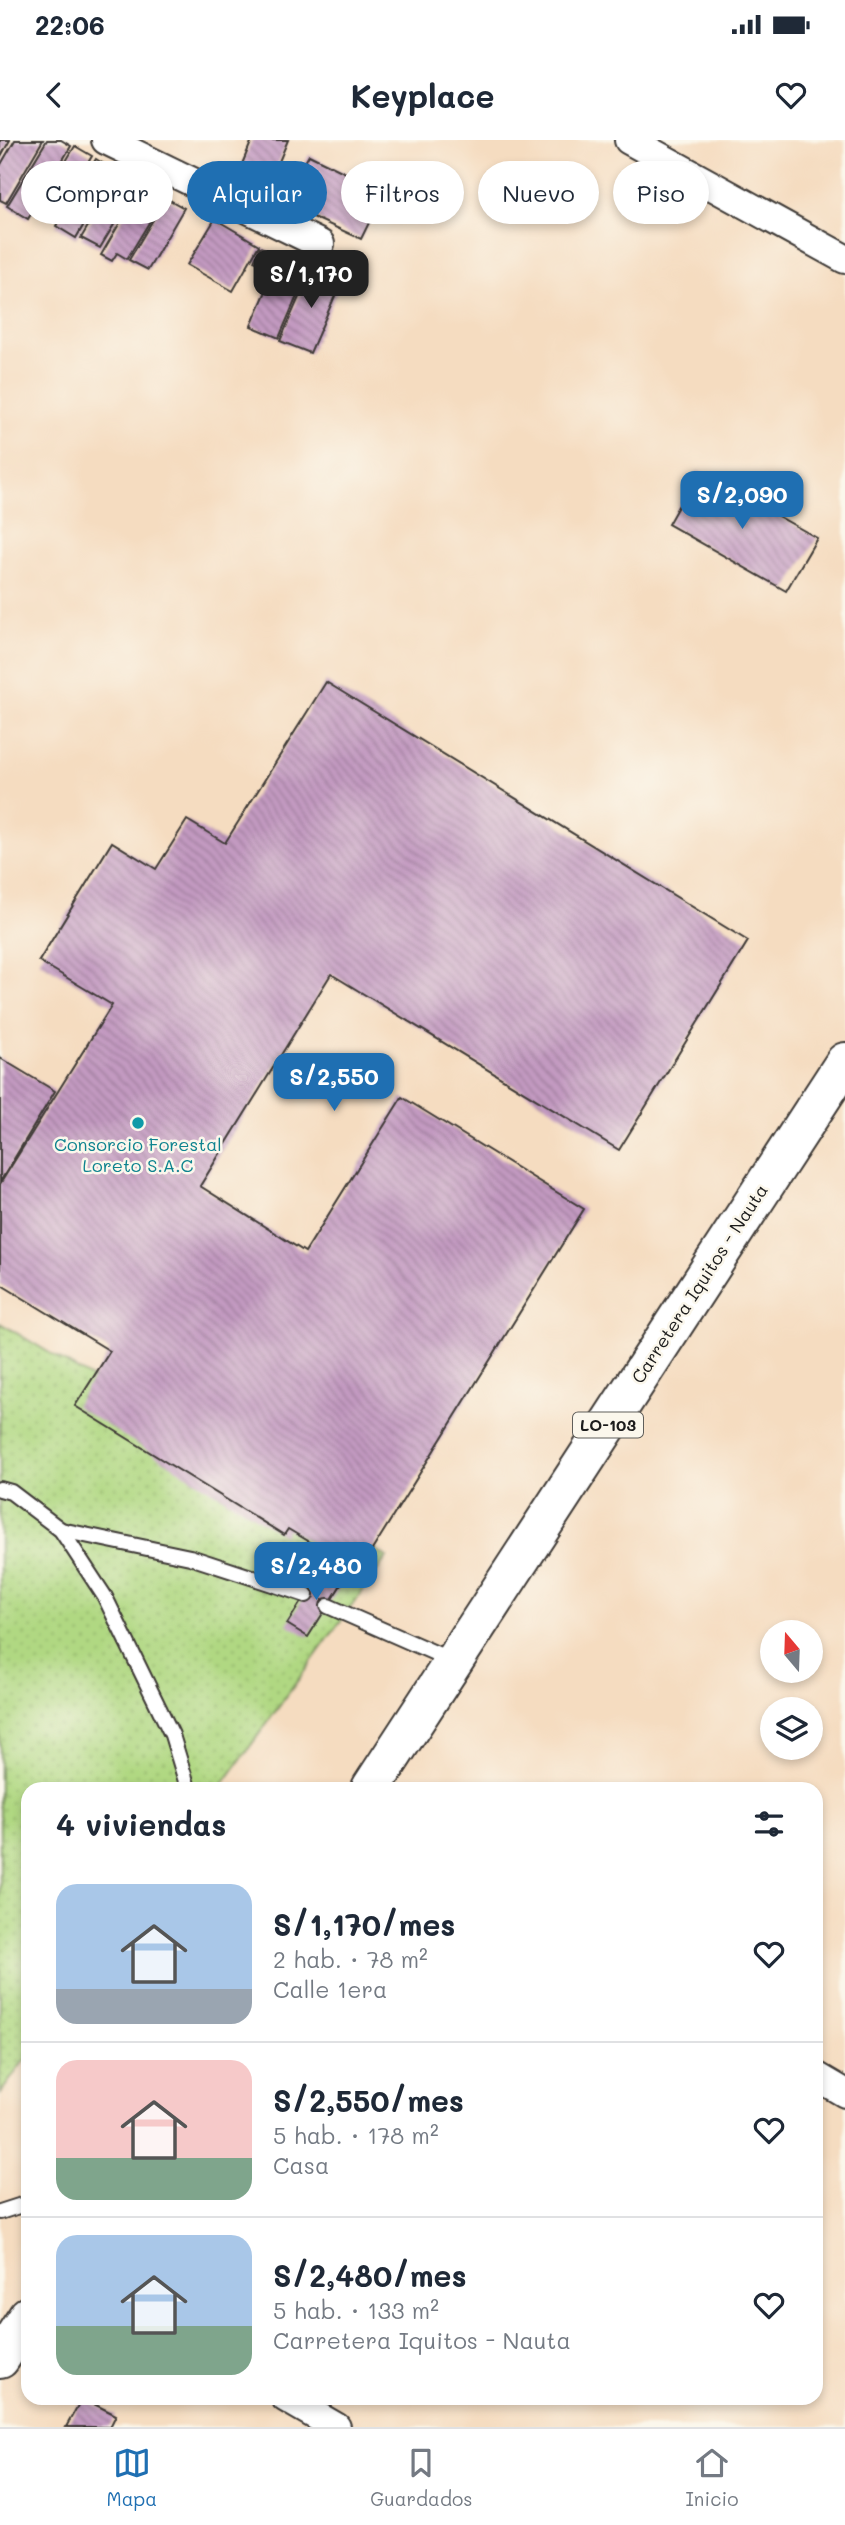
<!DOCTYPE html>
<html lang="es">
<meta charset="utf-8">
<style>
body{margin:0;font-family:Mali,sans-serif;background:#f2f2f3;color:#1f2937;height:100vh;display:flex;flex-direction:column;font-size:26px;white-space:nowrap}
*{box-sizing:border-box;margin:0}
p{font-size:23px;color:#747a83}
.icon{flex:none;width:38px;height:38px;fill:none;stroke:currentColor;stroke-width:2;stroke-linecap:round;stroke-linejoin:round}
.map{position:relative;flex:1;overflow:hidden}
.side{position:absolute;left:21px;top:1642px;width:802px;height:623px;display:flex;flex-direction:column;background:#fff;border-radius:21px;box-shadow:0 4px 10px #0003}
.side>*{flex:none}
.hud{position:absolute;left:21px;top:21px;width:803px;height:63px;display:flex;gap:14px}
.needle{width:46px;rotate:341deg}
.controls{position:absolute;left:760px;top:1480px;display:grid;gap:14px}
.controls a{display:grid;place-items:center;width:63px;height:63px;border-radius:50%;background:#fff;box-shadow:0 4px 10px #0003;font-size:35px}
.price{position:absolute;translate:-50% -60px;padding:0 16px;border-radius:14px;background:#1f6fb2;color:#fff;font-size:23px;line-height:46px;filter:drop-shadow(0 2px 4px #0008)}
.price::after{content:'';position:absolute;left:50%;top:42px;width:21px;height:16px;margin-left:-10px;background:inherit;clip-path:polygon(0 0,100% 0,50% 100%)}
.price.current{background:#222;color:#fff}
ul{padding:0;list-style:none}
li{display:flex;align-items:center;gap:21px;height:175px;padding:0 35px}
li+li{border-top:2px solid #e0e1e3}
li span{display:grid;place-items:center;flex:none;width:196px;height:140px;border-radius:21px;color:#555}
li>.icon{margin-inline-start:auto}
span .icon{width:84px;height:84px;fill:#fffc;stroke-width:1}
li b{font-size:30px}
h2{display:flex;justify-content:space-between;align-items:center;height:84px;padding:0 35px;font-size:30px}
.chip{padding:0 24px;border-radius:32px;background:#fff;box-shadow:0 4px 10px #0003;font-size:24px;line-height:63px}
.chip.current{background:#1f6fb2;color:#fff}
.status{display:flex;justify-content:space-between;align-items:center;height:49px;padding:0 35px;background:#fff;direction:ltr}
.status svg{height:19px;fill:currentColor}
header{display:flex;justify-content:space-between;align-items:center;height:91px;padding:0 35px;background:#fff;font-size:32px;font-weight:700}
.tabs{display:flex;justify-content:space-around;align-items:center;height:98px;border-top:2px solid #e0e1e3;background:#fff;font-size:19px;color:#747a83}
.tabs a{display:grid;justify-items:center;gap:4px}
.tabs .current{color:#1f6fb2}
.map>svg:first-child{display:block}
.park{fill:url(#park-dots);stroke:#667a4f;stroke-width:2}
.building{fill:url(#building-back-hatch)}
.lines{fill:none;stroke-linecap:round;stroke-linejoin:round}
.lane-casing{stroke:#3d3935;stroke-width:18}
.street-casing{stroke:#3d3935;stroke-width:32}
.primary-casing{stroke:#3d3935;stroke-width:42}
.lane{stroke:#fff;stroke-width:14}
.street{stroke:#fff;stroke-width:28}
.primary{stroke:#fff;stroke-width:38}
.culture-dot{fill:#0f9aa8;stroke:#fbf7ec;stroke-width:2.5}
.labels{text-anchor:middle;stroke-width:5;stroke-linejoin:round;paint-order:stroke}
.shield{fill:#fbf7ec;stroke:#5f5e5a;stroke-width:2}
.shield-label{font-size:16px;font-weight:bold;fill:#1c1c1c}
.culture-label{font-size:18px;fill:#0d838f;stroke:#fbf7ec}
.street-label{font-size:18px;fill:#1c1c1c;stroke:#fbf7ec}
</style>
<div class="status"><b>22:06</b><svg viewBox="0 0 49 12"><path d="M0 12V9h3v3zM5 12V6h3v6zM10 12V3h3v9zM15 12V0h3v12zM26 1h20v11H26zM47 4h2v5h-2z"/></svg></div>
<header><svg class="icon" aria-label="back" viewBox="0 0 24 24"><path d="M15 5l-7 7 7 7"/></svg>Keyplace<svg class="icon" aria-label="heart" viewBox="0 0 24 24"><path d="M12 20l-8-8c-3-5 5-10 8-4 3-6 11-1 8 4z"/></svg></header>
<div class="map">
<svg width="845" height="2287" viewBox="0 0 845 2287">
<defs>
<pattern id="park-dots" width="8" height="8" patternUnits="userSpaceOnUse" patternTransform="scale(1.75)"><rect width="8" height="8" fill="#b0d882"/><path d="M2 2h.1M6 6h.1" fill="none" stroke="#97b970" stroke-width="1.8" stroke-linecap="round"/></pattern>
<pattern id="building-back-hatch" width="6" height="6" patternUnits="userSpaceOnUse" patternTransform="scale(1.75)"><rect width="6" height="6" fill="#c39ac1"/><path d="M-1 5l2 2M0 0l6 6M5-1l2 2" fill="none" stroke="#9e7d9c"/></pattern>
</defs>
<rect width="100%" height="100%" fill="#fbf7ec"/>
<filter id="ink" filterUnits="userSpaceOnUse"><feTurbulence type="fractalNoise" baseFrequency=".0143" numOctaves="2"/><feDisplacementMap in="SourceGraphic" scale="14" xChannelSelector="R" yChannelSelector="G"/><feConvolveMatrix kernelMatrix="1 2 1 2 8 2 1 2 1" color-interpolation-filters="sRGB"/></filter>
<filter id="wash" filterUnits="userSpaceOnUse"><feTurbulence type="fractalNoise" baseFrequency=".00686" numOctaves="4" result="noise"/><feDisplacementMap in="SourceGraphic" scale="28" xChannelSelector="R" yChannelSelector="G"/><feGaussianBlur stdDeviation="1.57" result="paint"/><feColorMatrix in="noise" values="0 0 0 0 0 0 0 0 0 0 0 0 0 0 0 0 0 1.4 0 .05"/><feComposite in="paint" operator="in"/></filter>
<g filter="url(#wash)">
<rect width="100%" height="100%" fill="#f5dcc0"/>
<!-- park -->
<path class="park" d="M0,1183L387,1417L220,1648H28V1915L0,1954Z"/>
<g id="blocks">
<!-- building -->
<g class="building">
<path d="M0,0H10L0,18Z"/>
<path d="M15,0H43L6,63L0,60V26Z"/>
<path d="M47,0H61L71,6L28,79L7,66Z"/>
<path d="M252,0H288L266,53L235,41Z"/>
<path d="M75,6L92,16L57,75L40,65Z"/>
<path d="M309,15L364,42L360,52L373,27L392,36L361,99L282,63Z"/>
<path d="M96,19L115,31L76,98L56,86Z"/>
<path d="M118,35L137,46L100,108L81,98Z"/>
<path d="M143,43L165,56L127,119L117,113L112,121L101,115Z"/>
<path d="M166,58L184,68L148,130L129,120Z"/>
<path d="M215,79L259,105L233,151L187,125Z"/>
<path d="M260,107L280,115L274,130L254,121Z"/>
<path d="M282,114L310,126L279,198L251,186Z"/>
<path d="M312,127L342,140L310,213L280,201Z"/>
<path d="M698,331L817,398L786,451L668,384Z"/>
<path d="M326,542L748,801L619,1010L331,834L200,1046L305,1112L402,957L584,1069L359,1431L288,1389L284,1395L75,1266L110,1211L0,1144V1044L112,865L39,821L112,702L156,729L187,680L225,703Z"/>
<path d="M0,918L55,951L0,1042Z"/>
<path d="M323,1427L344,1440L308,1497L287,1484Z"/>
<path d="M82,2258L116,2275L110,2287H66Z"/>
</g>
</g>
</g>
<g filter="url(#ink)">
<use href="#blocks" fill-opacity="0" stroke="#3d3935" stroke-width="2"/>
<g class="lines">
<!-- lane casing -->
<g class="lane-casing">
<g id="lane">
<path d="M0,1349L11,1352L61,1390L105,1457L172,1595L188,1648"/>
<path d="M61,1390L190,1417L306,1455"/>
<path d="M328,1466L453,1521"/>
<path d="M0,2072L28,2063"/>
</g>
</g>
<!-- street casing -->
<g class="street-casing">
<g id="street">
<path d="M106,0L320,104"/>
<path d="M629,0L845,119"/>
<path d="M816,1936L845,1953"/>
<path d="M286,2258L336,2287"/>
</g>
</g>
<!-- primary casing -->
<g class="primary-casing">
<g id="primary">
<path d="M371,1648L845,922"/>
<path d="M0,2219L28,2176"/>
</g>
</g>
<!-- lane -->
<use href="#lane" class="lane"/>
<!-- street -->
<use href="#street" class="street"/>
<!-- primary -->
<use href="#primary" class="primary"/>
</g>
</g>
<!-- markers -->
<circle class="culture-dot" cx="138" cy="983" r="7"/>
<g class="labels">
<!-- shield labels -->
<rect class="shield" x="573" y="1272.5" width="70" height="25" rx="5"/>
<g class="shield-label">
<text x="608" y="1291">LO-103</text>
</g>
<!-- culture labels -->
<g class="culture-label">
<text x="138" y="1011">Consorcio Forestal<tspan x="138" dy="21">Loreto S.A.C</tspan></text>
</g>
<!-- street labels -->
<g class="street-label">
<text transform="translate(700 1144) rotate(-57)" y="6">Carretera Iquitos - Nauta</text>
</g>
</g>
</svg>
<div class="controls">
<a><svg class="needle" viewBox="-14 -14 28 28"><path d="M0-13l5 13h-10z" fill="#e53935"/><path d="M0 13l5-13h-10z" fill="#747a83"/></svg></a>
<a><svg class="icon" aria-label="layers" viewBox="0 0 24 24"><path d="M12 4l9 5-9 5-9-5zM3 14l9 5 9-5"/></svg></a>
</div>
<b class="price current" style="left:311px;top:170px">S/1,170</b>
<b class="price" style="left:742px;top:391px">S/2,090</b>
<b class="price" style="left:334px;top:973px">S/2,550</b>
<b class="price" style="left:316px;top:1462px">S/2,480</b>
<div class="hud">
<a class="chip">Comprar</a>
<a class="chip current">Alquilar</a>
<a class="chip">Filtros</a>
<a class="chip">Nuevo</a>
<a class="chip">Piso</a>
</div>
<section class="side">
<h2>4 viviendas<svg class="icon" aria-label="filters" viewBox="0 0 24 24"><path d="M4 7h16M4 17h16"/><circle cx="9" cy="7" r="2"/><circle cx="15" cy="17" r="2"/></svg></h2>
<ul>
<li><span style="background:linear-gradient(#a9c7e8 75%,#9aa5b1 0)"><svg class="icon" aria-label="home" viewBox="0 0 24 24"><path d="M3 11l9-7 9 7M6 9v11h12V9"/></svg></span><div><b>S/1,170/mes</b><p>2 hab. · 78 m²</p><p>Calle 1era</p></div><svg class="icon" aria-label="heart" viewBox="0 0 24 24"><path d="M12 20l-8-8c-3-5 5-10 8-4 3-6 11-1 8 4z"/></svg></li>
<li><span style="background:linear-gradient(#f6c9c9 70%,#7fa58c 0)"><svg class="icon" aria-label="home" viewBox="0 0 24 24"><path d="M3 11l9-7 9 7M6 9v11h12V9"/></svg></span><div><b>S/2,550/mes</b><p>5 hab. · 178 m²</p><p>Casa</p></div><svg class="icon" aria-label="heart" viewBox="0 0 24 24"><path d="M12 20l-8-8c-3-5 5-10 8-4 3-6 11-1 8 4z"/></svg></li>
<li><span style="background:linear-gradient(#a9c7e8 65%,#7fa58c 0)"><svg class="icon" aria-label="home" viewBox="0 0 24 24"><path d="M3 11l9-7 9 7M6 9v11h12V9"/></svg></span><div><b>S/2,480/mes</b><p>5 hab. · 133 m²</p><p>Carretera Iquitos - Nauta</p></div><svg class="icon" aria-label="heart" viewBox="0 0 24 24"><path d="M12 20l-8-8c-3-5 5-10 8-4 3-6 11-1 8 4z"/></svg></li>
</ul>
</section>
</div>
<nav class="tabs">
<a class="current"><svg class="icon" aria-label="map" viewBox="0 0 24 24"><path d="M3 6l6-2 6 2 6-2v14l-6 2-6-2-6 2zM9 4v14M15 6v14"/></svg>Mapa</a>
<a><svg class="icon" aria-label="saved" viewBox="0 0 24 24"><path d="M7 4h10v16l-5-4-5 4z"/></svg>Guardados</a>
<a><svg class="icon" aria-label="home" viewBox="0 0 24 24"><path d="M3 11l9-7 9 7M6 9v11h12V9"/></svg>Inicio</a>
</nav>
